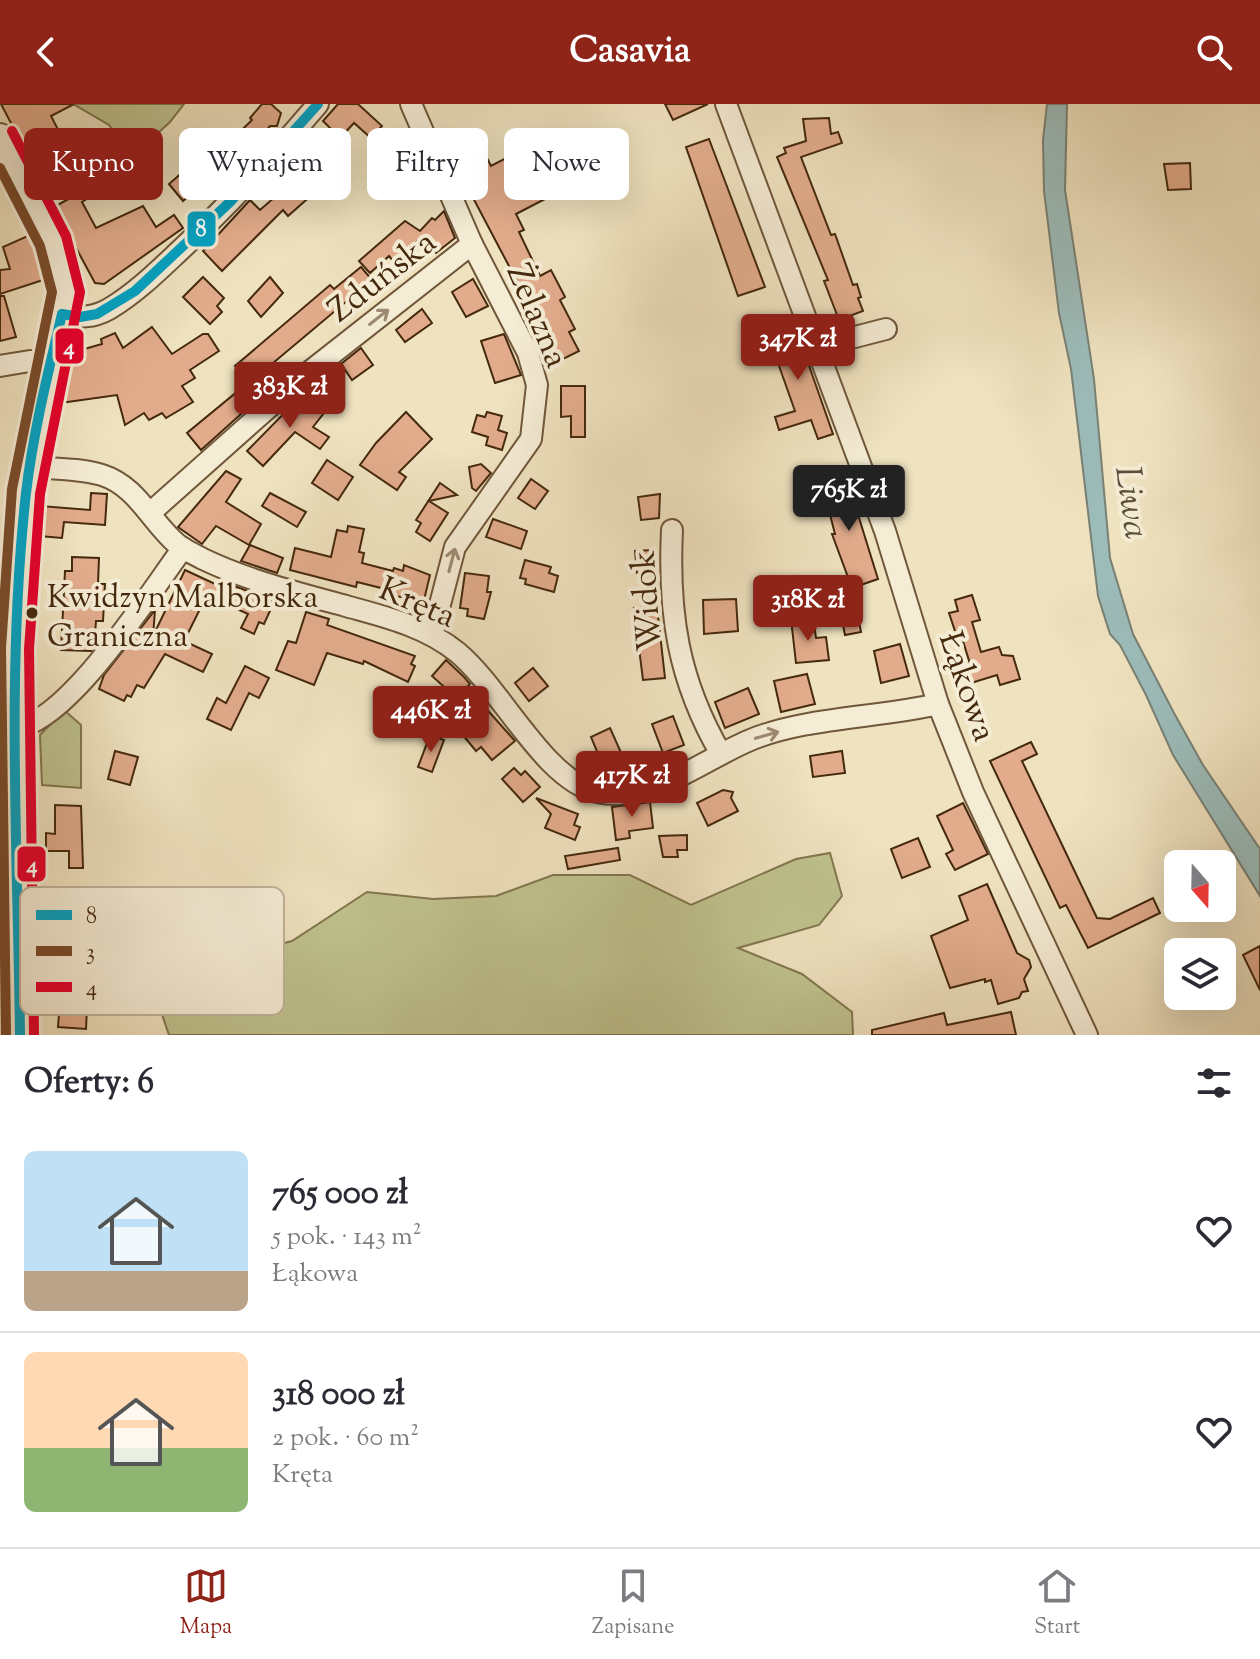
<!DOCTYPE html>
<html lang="pl">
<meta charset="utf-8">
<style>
body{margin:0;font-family:"Sorts Mill Goudy",serif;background:#f7f7f7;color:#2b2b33;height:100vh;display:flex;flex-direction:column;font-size:30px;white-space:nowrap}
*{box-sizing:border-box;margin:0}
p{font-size:26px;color:#7c7c81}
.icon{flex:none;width:44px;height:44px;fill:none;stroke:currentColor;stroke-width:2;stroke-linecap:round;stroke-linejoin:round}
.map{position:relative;height:931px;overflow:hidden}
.drawer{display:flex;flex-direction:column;background:#fff;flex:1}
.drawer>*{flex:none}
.top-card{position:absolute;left:24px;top:24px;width:800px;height:72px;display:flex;gap:16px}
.needle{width:52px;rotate:160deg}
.controls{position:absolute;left:1164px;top:746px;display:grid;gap:16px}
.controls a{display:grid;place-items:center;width:72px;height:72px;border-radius:12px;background:#fff;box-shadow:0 8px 32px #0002;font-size:40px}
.price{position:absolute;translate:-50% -68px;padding:0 18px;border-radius:8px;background:#8f2418;color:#fff;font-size:26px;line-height:52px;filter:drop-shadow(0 2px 4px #0008)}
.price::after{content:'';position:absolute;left:50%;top:48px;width:24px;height:18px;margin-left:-12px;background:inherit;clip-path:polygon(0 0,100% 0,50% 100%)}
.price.on{background:#222;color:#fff}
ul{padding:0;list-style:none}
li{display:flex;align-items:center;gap:24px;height:200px;padding:0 24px}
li+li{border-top:2px solid #e1e1e2}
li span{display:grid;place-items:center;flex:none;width:224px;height:160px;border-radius:12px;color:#555}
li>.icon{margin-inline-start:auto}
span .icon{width:96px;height:96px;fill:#fffc;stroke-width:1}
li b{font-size:34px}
h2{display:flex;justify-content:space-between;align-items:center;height:96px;padding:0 24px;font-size:34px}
.chip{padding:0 28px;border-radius:12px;background:#fff;box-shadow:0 8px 32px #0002;font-size:28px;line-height:72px}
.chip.on{background:#8f2418;color:#fff}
header{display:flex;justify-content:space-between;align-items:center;height:104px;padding:0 24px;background:#8f2418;color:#fff;font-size:36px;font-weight:700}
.tabs{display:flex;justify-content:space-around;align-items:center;height:112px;border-top:2px solid #e1e1e2;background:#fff;font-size:22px;color:#7c7c81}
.tabs a{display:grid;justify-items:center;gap:4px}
.tabs .on{color:#8f2418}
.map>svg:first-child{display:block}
.green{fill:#bfc28e;stroke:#82764e;stroke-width:2}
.water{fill:#9cbcba;stroke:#798175;stroke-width:2}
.building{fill:#e2ac8c;stroke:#45290d;stroke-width:2}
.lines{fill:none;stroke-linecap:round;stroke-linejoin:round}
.minor-casing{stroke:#70573a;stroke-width:24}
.tertiary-casing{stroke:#70573a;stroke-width:30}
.minor{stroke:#f5ecd5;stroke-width:20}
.tertiary{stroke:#f5ecd5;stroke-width:26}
.bus-1-casing{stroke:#f5ecd5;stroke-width:16}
.bus-2-casing{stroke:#f5ecd5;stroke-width:16}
.bus-3-casing{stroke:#f5ecd5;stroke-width:16}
.bus-1{stroke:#03a3c4;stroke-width:10}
.bus-2{stroke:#7a4b2a;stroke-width:10}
.bus-3{stroke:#e4002b;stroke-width:10}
.oneway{stroke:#9d8a71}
.bus-dot{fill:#45290d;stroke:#f5ecd5;stroke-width:3}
.labels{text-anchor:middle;stroke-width:8;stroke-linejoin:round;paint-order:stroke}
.bus-label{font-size:32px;fill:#45290d;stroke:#f5ecd5;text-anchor:start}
.street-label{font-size:34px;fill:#45290d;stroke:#f5ecd5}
.water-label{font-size:36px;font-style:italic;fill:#5b4e38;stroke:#f5ecd5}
.key{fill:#f5ecd5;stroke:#c0b299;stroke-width:2}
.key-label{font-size:22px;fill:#45290d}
.line-badge{stroke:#f5ecd5;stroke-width:3}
.badge-label{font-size:22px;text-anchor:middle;font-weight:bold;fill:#fff}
</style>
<header><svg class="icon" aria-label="back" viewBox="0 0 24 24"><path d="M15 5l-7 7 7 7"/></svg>Casavia<svg class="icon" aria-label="search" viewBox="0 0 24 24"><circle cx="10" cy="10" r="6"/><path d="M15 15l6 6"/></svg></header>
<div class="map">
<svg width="1260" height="931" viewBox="0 0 1260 931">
<rect width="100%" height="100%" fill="#efe2bf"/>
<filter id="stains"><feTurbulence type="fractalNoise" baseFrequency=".0025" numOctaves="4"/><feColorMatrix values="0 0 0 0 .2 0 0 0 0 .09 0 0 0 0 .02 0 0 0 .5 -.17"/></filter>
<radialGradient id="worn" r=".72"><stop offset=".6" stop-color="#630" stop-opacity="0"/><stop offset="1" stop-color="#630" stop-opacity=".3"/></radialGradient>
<!-- green -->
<g class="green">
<path d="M73,0H184L170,18L132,53L109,21Z"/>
<path d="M64,606L81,621V684L42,681L40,631Z"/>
<path d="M830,749L842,792L819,821L738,844L802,870L852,908L853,931H169L153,884L159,865L203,860L292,837L367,788L433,795L496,792L553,771H630L691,801L796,755Z"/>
</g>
<!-- water -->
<path class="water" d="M1047,0H1067L1065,86L1094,275L1110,454L1133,530L1174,609L1203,661L1260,745V792L1173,651L1146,591L1120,541L1110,530L1098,492L1071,265L1059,209L1044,87L1043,36Z"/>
<!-- building -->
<g class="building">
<path d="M1,0H74L51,12L70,49L88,37L107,67L99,73L106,83L82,98L96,124L143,102L156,123L174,111L183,124L104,180L95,179L54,103L76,91L54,61L37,69Z"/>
<path d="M262,0H271L281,9L277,22H270L250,46L255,51L232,76L212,55L252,16L250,14Z"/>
<path d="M338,0H358L382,22L371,34L354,19L340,34L323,17Z"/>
<path d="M665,0H708L673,16Z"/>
<path d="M829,14L831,30L838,28L842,39L801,53L831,131L835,130L853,181L857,180L861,193L858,194L863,207L839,216L824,177L828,176L777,53L786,49L784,44L806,37L803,15Z"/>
<path d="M327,34L349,58L288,112L283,106L222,167L203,147L250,96L260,106L306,66L300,59Z"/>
<path d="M709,35L765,183L738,192L686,43Z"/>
<path d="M479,38L491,62L518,48L523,63L531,60L547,94L516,110L524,126L519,128L540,172L551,166L565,193L560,196L575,225L569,228L579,247L559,257L451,52Z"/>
<path d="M399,40L416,70L397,80L388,64L382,65L375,52Z"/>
<path d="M1190,59L1191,85L1168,86L1164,60Z"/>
<path d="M185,66L199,83L183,97L169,80Z"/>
<path d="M444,107L455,134L436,149L422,133L394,158L389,152L370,169L359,157L405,117L420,127L432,114L435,116Z"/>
<path d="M32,130L46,175L0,190V166L10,165L3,143Z"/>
<path d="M361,163L372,176L248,280L235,262L330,181L334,185Z"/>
<path d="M203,173L224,194L217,202L222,208L210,220L183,193Z"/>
<path d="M270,173L283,189L261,213L248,197Z"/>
<path d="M473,175L488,202L466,213L452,188Z"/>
<path d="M0,192H4L16,233L0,237Z"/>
<path d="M422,205L432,219L405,238L396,226Z"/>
<path d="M794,219L833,330L818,335L811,316L779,326L775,313L795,307L767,228Z"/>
<path d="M152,223L172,250L203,230H208L219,247L190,266L195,274L182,282L193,298L166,314L162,309L149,316L144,309L125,321L117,291L60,299L70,249L102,240L101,235L115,229L123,244Z"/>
<path d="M504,230L521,271L495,279L481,237Z"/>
<path d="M361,244L373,261L352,276L341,260Z"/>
<path d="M561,282H585V333H571V312L561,313Z"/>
<path d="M238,287L250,302L201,346L187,329Z"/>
<path d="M302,291L324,309L313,323L329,333L320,345L295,328L263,362L247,347Z"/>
<path d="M406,308L432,335L399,368L406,373L397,386L360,361L376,339Z"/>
<path d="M487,308L502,312L498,326L507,329L502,346L486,341L488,333L472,328L477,311L485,313Z"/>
<path d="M327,356L353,373L338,396L312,379Z"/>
<path d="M481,360L491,369L476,387L472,384L469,363Z"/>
<path d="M226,367L241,375L226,398L261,420L249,441L216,422L202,440L178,423Z"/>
<path d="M846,372L878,475L852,484L832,430H835L822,379Z"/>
<path d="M531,375L548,387L535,405L518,394Z"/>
<path d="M440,379L457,391L429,397L448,409L430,437L416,428L421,419L416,416Z"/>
<path d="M91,389L107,390L105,421L64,418L62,434L39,432L41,402L90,406Z"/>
<path d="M270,389L306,408L297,423L262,402Z"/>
<path d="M660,390L659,414L641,416L638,393Z"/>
<path d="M493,415L527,427L521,445L486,433Z"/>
<path d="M348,422L364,425L359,448L364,449L362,459L393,467L394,464L403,467L404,461L430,471L424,496L394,492L389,486L357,478L356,483L290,466L295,444L331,453L337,426L347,428Z"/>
<path d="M250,441L283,454L277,469L241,457Z"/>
<path d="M653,446L654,468L637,469L635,447Z"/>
<path d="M72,453L99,454L98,480H105L103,517H96L94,543L91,547L61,546L65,467H72Z"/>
<path d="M525,456L551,463L549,469L558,472L554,488L525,480L526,475L520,474Z"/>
<path d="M185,466L228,486L231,481L268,494L274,498L264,520L259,518L254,530L241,524L248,510L207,491L184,537L212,550L203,568L165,550L144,584L137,581L131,593L127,591L124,597L99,585L104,571L155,506L153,532Z"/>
<path d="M465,469L489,472L487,488H491L484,515L467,512L468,505L460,504Z"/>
<path d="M972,491L980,516L972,518L981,548L999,543L1002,551L1013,552L1020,575L1000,581L997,571L971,579L966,564L971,563L962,534L958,536L949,509L958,507L955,496Z"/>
<path d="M736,495L738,527L704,530L703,496Z"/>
<path d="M856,502L861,528L845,531L840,506Z"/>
<path d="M657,503L665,574L643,576L634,504Z"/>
<path d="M306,508L329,515L327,521L415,552L411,560L415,562L408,578L364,557L363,560L327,549L314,581L276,566L288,537L296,539Z"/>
<path d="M803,514L804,521L814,520L816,534L826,533L829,556L796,559L791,515Z"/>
<path d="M900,540L909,572L881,579L874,547Z"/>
<path d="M446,556L464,573L470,580L467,583L515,637L492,656L481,643L476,647L462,630L470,623L465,616L473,609L432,572Z"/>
<path d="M245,562L269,574L259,594L249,589L231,626L207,615L217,594L226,599Z"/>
<path d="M533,564L548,582L529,597L515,579Z"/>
<path d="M807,570L815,600L781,608L774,577Z"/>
<path d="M748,584L759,610L725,624L715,598Z"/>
<path d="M673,612L684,641L663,649L652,620Z"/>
<path d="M610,624L623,653L603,662L591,633Z"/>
<path d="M430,631L444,636L432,668L418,663Z"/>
<path d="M1031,638L1037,650L1022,657L1097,814L1110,815L1153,794L1160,809L1088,844L1066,801L1060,804L990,657Z"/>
<path d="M115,647L138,653L130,681L108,675Z"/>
<path d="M842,647L845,669L813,673L810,652Z"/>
<path d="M514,664L521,671L525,667L540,683L523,698L502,675Z"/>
<path d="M723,686L733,688L731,694L738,707L708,722L697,699Z"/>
<path d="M536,694L578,710L574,721L580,723L575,736L545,724L551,710Z"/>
<path d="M650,698L653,724L629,727L630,734L616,736L612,703Z"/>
<path d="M963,699L988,750L955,766L946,750L953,746L937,712Z"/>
<path d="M55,701L81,702L83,764H69V747H46V729L55,730Z"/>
<path d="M687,731V746H677L678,753H663L659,732Z"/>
<path d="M918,734L930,763L902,774L891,745Z"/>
<path d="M618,744L620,756L568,765L565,752Z"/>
<path d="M987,780L1017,849L1029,856L1031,863L1024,875L1028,887L1022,888L1019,894L998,900L991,876L985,878V875L950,884L931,832L968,816L959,792Z"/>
<path d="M1260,842V886L1243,851Z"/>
<path d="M61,883L88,885V889L113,891L112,905L87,903L86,925L58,923Z"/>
<path d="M1011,908L1016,931H872V926L944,909L947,921Z"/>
</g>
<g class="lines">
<!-- minor casing -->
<g class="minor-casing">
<g id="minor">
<path d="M411,0L472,140L528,249L537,281L531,335L455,443L432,531"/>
<path d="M726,0L885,427L938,600L973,688L1087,931"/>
<path d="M62,210C79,214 93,214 109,205C133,191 155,170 175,151C226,104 273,53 318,0"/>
<path d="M816,243L886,225"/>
<path d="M0,262L30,257L50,260"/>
<path d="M30,363C54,365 79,364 102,371C137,382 151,418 177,440C184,446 194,450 203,455C249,477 298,489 346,502C385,513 425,522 457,548C501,584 544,676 597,688C651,700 701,657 748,637C803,613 879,614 938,600"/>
<path d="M150,409L304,272L472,140"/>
<path d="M672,426C668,510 678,576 721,650"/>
<path d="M14,624C67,621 151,487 183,444"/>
</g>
</g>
<!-- tertiary casing -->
<g class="tertiary-casing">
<path id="tertiary" d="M0,33L53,137L66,188L26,388L15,545L20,931"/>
</g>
<!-- minor -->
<use href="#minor" class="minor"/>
<!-- tertiary -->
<use href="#tertiary" class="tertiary"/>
<!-- bus-1 casing -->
<g class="bus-1-casing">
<g id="bus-1">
<path d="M62,210L80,213L97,210L135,187L231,97L318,0"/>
<path d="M20,931C18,751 6,568 26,389C33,329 48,269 62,210"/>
</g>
</g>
<!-- bus-2 casing -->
<g class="bus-2-casing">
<path id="bus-2" d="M0,64L40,142L52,188L12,385L1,544L6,931"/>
</g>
<!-- bus-3 casing -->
<g class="bus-3-casing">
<path id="bus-3" d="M12,27L66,132L80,188L40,390L29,545L34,931"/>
</g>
<!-- bus-1 -->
<use href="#bus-1" class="bus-1"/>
<!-- bus-2 -->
<use href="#bus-2" class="bus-2"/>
<!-- bus-3 -->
<use href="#bus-3" class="bus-3"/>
</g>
<!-- one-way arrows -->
<defs><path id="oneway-shaft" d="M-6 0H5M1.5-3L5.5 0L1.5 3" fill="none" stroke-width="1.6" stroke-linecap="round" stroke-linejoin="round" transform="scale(2)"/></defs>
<g class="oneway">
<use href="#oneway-shaft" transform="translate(379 213) rotate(-38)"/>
<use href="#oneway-shaft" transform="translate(452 456) rotate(-75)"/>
<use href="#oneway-shaft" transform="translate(767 631) rotate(-16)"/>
</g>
<!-- markers -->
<circle class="bus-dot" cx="32" cy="509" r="7"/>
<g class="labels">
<!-- bus labels -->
<g class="bus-label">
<text x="47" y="503">Kwidzyn Malborska<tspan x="47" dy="39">Graniczna</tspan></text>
</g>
<!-- street labels -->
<g class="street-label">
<text transform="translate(381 171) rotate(-38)" y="12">Zduńska</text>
<text transform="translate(539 211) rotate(67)" y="12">Żelazna</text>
<text transform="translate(418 497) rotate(23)" y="12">Kręta</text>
<text transform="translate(645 497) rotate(-94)" y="12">Widok</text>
<text transform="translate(969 582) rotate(71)" y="12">Łąkowa</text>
</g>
<!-- water labels -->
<g class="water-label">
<text transform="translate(1134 398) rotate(82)" y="13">Liwa</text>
</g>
</g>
<!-- legend -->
<rect x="20" y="783" width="264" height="128" rx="12" class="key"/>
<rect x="36" y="806" width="36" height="10" fill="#03a3c4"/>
<rect x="36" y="842" width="36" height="10" fill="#7a4b2a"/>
<rect x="36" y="878" width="36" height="10" fill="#e4002b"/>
<g class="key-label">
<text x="86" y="819">8</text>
<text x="86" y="855">3</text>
<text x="86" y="891">4</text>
</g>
<g class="line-badge">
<rect x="186" y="106" width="31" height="38" rx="8" fill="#03a3c4"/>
<rect x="54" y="223" width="31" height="38" rx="8" fill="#e4002b"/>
<rect x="16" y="741" width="31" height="38" rx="8" fill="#e4002b"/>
</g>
<g class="badge-label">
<text x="201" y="132">8</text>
<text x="69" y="250">4</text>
<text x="32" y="768">4</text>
</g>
<rect width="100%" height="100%" filter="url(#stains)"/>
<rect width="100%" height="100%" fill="url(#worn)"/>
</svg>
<div class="controls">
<a><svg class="needle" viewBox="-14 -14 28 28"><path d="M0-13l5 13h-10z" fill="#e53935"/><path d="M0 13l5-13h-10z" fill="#7c7c81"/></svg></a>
<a><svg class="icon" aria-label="layers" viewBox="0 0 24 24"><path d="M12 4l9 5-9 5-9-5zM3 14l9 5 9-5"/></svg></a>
</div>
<b class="price" style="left:798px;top:278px">347K zł</b>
<b class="price" style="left:290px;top:326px">383K zł</b>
<b class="price on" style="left:849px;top:429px">765K zł</b>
<b class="price" style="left:808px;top:539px">318K zł</b>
<b class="price" style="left:431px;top:650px">446K zł</b>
<b class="price" style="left:632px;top:715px">417K zł</b>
<div class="top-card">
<a class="chip on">Kupno</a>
<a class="chip">Wynajem</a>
<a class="chip">Filtry</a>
<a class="chip">Nowe</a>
</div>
</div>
<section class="drawer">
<h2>Oferty: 6<svg class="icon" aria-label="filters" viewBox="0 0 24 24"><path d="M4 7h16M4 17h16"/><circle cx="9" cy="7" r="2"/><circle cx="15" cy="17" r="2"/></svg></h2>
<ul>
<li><span style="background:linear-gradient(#bfe0f5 75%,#b9a48a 0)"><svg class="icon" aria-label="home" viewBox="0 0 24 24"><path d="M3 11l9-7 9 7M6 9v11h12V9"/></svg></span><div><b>765 000 zł</b><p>5 pok. · 143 m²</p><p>Łąkowa</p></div><svg class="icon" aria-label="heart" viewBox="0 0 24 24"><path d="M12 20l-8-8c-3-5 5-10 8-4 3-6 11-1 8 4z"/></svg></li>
<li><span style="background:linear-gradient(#ffd9b3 60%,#8fb573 0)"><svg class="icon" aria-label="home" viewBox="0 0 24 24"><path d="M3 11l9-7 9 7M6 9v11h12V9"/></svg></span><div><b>318 000 zł</b><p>2 pok. · 60 m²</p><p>Kręta</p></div><svg class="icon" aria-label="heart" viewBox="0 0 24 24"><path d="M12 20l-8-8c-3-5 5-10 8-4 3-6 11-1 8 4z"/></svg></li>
</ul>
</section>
<nav class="tabs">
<a class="on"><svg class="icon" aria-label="map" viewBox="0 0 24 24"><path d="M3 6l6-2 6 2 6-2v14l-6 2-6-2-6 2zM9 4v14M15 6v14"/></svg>Mapa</a>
<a><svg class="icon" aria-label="saved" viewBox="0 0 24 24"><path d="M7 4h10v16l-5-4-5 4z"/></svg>Zapisane</a>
<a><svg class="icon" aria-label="home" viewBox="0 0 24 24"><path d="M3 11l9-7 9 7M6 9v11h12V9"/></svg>Start</a>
</nav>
